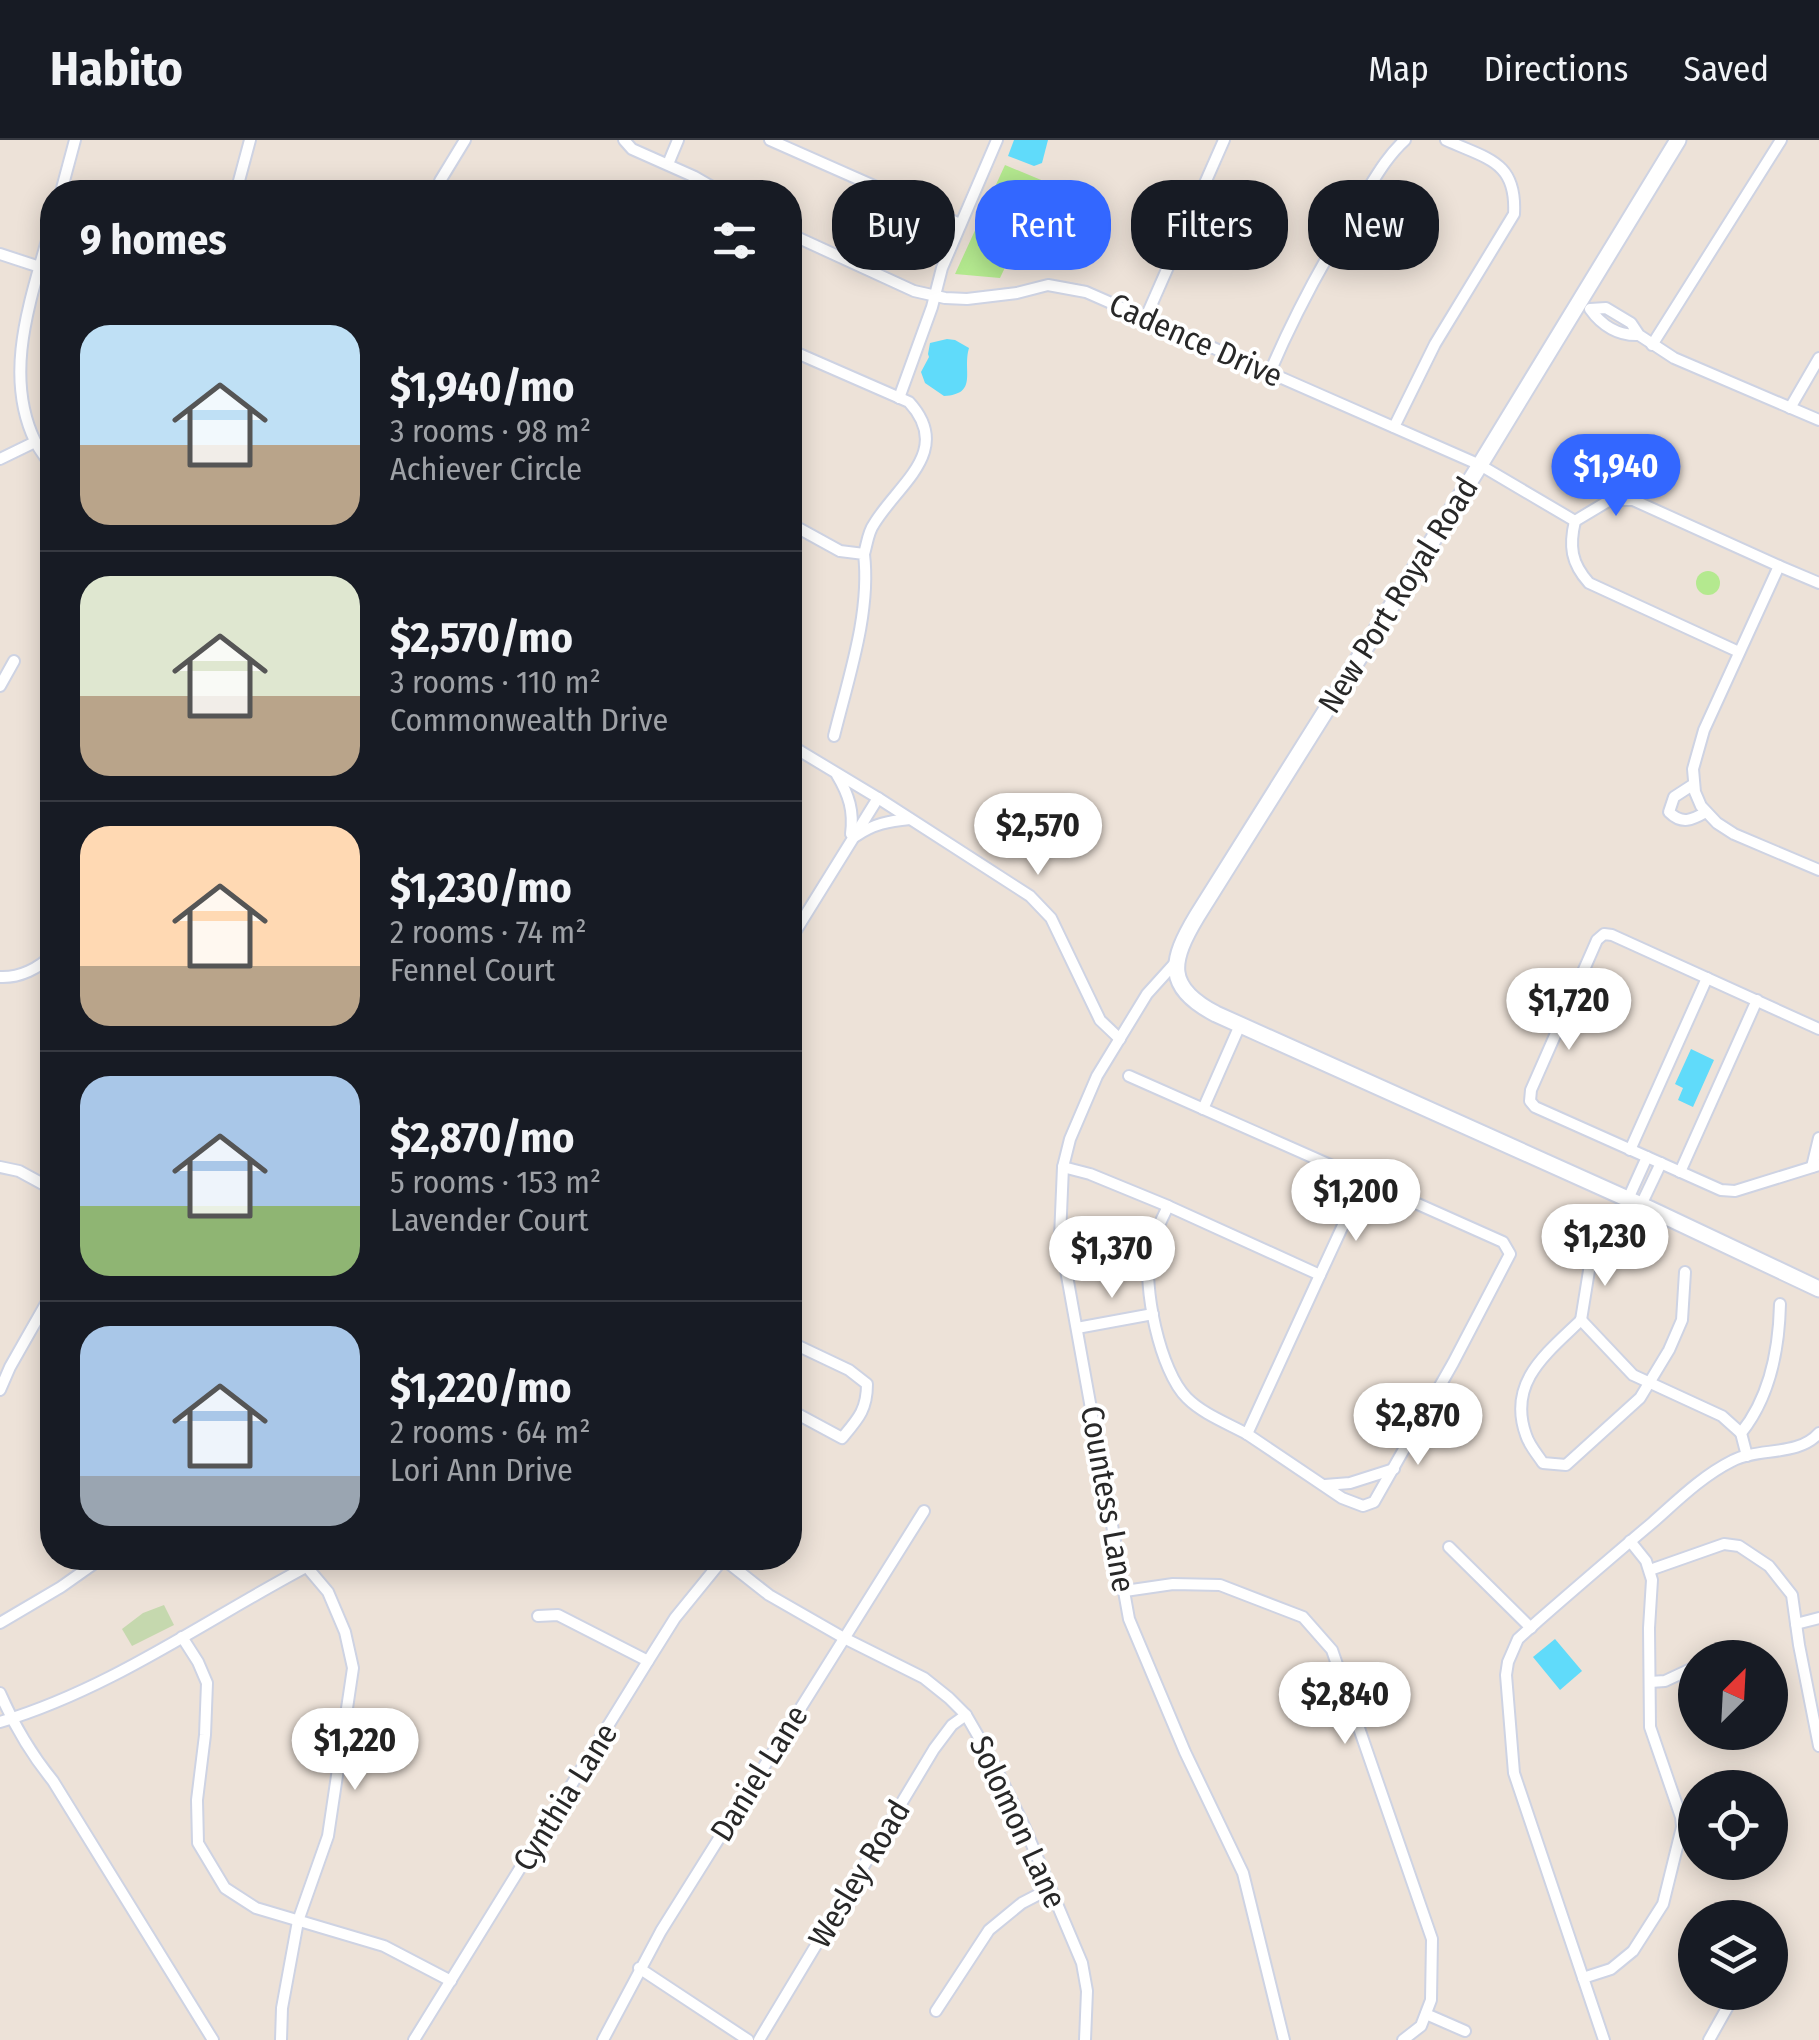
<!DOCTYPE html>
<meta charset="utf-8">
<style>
body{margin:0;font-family:"Fira Sans Condensed",sans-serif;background:#20242c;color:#f1f3f6;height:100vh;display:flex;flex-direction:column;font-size:38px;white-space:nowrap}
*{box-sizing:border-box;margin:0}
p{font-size:32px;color:#9ea1a6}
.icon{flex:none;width:55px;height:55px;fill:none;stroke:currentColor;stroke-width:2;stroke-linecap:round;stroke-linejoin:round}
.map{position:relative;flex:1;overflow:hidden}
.panel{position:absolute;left:40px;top:40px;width:762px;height:1390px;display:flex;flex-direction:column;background:#171b24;border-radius:40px;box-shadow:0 5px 25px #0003}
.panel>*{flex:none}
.banner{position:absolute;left:832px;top:40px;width:835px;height:90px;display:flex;gap:20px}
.needle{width:65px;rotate:24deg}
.buttons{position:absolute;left:1678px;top:1500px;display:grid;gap:20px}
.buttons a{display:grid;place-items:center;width:110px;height:110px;border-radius:50%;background:#171b24;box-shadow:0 5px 25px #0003;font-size:50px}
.price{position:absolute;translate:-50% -85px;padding:0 22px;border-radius:35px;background:#fff;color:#222;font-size:32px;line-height:65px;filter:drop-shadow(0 2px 5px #0008)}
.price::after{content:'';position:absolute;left:50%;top:60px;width:30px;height:22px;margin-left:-15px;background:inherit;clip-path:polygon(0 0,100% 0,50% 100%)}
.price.on{background:#3367ff;color:#fff}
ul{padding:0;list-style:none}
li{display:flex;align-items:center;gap:30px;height:250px;padding:0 40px}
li+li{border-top:2px solid #363941}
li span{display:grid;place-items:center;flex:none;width:280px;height:200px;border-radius:30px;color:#555}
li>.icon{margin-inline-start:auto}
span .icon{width:120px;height:120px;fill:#fffc;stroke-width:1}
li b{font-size:42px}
h2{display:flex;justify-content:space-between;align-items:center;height:120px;padding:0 40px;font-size:42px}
.pill{padding:0 35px;border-radius:40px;background:#171b24;box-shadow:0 5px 25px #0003;font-size:35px;line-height:90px}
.pill.on{background:#3367ff;color:#fff}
header{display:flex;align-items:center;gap:60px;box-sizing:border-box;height:140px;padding:0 50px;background:#171b24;border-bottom:2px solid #363941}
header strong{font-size:48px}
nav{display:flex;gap:55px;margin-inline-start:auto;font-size:35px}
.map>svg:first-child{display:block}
.green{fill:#b4e98f}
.cemetery{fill:#c5d8ae}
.water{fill:#60dbfa}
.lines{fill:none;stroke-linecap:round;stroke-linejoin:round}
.street-casing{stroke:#ced3e3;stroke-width:14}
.secondary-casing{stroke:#ced3e3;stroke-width:19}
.street{stroke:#fff;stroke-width:10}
.secondary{stroke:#fff;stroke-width:15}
.labels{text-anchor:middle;stroke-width:8;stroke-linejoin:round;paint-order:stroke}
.street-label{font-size:32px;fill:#282828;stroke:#fff}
</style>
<header>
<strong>Habito</strong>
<nav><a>Map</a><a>Directions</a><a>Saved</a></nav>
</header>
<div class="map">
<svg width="1819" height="1900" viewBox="0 0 1819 1900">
<rect width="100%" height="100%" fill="#ede2d8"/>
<!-- green -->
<g class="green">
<path d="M1005,25L1046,42C1033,75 1015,105 1000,138L955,134Z"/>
<circle cx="1708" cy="443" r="12"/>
</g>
<!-- cemetery -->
<path class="cemetery" d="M164,1465L174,1485L132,1506L122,1489L143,1473Z"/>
<!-- water -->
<g class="water">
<path d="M1014,0H1048L1042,23L1034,26L1008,16Z"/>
<path d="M947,199L955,200L969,208C962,231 979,254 944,256L925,243L921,232L929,217L928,214L930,203Z"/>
<path d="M1691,909L1714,920L1693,967L1678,960L1683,948L1675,944Z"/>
<path d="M1555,1499L1582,1531L1560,1550L1533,1517Z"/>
</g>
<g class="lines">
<!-- street casing -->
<g class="street-casing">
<g id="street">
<path d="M624,0L632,9L695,37L721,52"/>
<path d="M770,0L960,84"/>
<path d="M668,24L678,0"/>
<path d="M440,41L465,0"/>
<path d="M61,52L75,0"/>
<path d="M236,52L250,0"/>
<path d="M52,82C34,152 1,230 35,301C39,310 47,319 52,327"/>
<path d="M790,94L914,151L945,158L967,159L1017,153L1048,145L1086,152L1480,325L1575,381L1610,360H1633L1779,426"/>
<path d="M0,114L52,131"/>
<path d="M1146,177L1224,0"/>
<path d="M1639,195C1619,196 1602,186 1590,169L1606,168L1631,183L1639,195L1674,218L1819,280"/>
<path d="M1652,205L1781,0"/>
<path d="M790,210L909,262C954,311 898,344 874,384C868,392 867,404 864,414"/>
<path d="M1270,232C1296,171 1325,118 1360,62C1374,40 1386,17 1405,0"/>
<path d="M899,258L932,167L942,128L997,0"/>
<path d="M1790,268L1819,218"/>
<path d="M1394,287L1435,204L1514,74C1517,21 1487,19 1446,0"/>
<path d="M0,319L35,302"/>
<path d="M1575,381C1569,406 1571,423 1589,443L1739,512"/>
<path d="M790,404L800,389L840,411L864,414C871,473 848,539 834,596"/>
<path d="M1819,443L1779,426L1704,590L1693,629L1695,652L1701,666L1717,683L1734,694L1819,730"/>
<path d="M0,546L14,521"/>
<path d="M790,605L878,658L1030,756L1051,778L1100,880L1120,899"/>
<path d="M837,635C849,655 854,671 851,694"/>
<path d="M1694,644L1674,657L1669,672C1682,685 1692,680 1706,672"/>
<path d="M856,696C873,684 889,681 910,679"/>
<path d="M790,800L878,658"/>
<path d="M1175,823L1147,854L1097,936L1070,999L1063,1027L1060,1097L1129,1479L1185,1612L1243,1733L1284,1900"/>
<path d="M0,837C20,838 39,828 52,815"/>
<path d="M1819,889L1612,795L1604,794L1597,800L1531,950L1530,961L1535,967L1721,1050L1735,1051L1819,1025"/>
<path d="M1203,969L1240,885"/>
<path d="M1630,1010L1707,838"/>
<path d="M0,1027L19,1031L52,1049"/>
<path d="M1063,1027L1090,1034L1168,1066L1320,1135L1364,1040L1129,936"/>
<path d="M1812,1027L1819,998"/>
<path d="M1680,1032L1757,860"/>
<path d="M1628,1059L1647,1017"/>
<path d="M1641,1065L1661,1023"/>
<path d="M1168,1066C1162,1080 1153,1095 1150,1110C1142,1145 1160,1232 1187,1258C1203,1274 1227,1283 1247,1294L1320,1135"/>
<path d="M1581,1180C1547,1213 1507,1242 1526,1295C1529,1305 1537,1314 1543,1323L1566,1325L1640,1258L1669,1210L1682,1180L1685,1132"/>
<path d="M1581,1180L1633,1235L1722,1276L1741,1293"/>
<path d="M1581,1180L1592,1112"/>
<path d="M1077,1188L1153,1174"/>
<path d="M790,1202L849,1230L867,1244C867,1270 858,1279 842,1298L790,1270"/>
<path d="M0,1250L10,1227L52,1153"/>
<path d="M1247,1294L1342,1358L1363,1366L1374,1362L1453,1223L1510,1114L1503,1102L1364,1040"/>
<path d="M1747,1316L1741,1293C1770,1257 1779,1210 1780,1164"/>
<path d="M1325,1345L1350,1343L1394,1329"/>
<path d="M1449,1407L1531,1488"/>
<path d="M722,1418L769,1455L844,1498L924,1538L949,1558L966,1575L992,1620L1024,1686L1082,1823L1087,1851L1085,1900"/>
<path d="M1650,1430L1724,1404L1739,1406L1769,1426L1792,1455L1799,1505L1819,1606"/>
<path d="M1125,1451L1173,1444L1220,1445L1303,1477L1332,1510L1432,1799L1431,1860L1421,1886L1403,1900"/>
<path d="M538,1476L558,1475L648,1521"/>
<path d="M0,1483L61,1447L102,1418"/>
<path d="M1796,1484L1819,1478"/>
<path d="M182,1497L198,1522L207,1543L205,1595L197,1660L198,1703L225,1748L256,1768L384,1806L451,1841"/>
<path d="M1714,1518L1731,1509"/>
<path d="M1650,1542L1665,1541L1695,1527"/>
<path d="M0,1553C14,1585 31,1614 53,1641L213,1900"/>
<path d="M0,1582C117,1547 215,1473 323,1418"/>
<path d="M639,1828L748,1900"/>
<path d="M1583,1838L1611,1829L1633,1811L1663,1764L1682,1687L1681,1677L1650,1587L1649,1488L1652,1440L1646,1421L1630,1401"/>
<path d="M936,1871L989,1790L1022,1763L1051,1748"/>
<path d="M1426,1874L1465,1891"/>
<path d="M281,1900L282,1868L298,1781L328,1696L353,1528L345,1492L328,1452L306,1426"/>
<path d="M414,1900L648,1521L675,1478L723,1419"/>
<path d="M603,1900L661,1791L924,1371"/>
<path d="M759,1900L934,1609L952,1585L966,1575"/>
<path d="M1604,1900L1514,1633L1506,1535L1508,1522L1518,1499L1539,1480C1577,1447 1614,1415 1652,1383C1677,1361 1702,1336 1732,1321C1758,1307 1798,1317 1819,1293"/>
<path d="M1709,1900L1736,1852"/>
</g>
</g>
<!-- secondary casing -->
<g class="secondary-casing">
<path id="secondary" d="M1678,0L1475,333L1197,776C1170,821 1164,847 1216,874L1650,1069L1819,1149"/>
</g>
<!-- street -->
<use href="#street" class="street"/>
<!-- secondary -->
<use href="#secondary" class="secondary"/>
</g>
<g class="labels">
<!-- street labels -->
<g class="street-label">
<text transform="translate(1196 200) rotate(24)" y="11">Cadence Drive</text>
<text transform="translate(1398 455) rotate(-58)" y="11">New Port Royal Road</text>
<text transform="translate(1108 1359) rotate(80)" y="11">Countess Lane</text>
<text transform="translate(759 1633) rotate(-58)" y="11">Daniel Lane</text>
<text transform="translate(565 1657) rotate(-58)" y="11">Cynthia Lane</text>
<text transform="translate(1018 1682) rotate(65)" y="11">Solomon Lane</text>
<text transform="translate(859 1734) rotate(-59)" y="11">Wesley Road</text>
</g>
</g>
</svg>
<div class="buttons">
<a><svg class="needle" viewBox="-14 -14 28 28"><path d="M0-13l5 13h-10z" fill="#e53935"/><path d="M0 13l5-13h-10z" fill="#9ea1a6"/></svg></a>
<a><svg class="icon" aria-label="locate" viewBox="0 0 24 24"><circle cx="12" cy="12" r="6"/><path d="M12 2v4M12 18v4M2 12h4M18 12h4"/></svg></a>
<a><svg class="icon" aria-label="layers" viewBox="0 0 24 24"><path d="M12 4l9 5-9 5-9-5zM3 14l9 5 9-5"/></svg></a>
</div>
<b class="price on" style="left:1616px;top:379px">$1,940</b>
<b class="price" style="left:1038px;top:738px">$2,570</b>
<b class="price" style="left:1569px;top:913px">$1,720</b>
<b class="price" style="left:1356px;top:1104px">$1,200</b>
<b class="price" style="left:1605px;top:1149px">$1,230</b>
<b class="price" style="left:1112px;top:1161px">$1,370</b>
<b class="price" style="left:1418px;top:1328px">$2,870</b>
<b class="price" style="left:1345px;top:1607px">$2,840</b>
<b class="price" style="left:355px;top:1653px">$1,220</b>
<div class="banner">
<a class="pill">Buy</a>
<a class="pill on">Rent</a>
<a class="pill">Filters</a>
<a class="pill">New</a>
</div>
<section class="panel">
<h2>9 homes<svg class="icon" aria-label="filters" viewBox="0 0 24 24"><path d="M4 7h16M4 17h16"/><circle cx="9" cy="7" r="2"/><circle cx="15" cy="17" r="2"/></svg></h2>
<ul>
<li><span style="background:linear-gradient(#bfe0f5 60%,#b9a48a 0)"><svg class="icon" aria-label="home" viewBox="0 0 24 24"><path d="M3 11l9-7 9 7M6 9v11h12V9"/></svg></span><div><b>$1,940/mo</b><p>3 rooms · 98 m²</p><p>Achiever Circle</p></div></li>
<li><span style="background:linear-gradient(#dfe7d0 60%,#b9a48a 0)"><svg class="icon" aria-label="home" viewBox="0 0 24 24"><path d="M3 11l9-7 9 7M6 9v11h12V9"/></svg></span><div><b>$2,570/mo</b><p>3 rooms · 110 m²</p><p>Commonwealth Drive</p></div></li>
<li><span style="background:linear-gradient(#ffd9b3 70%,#b9a48a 0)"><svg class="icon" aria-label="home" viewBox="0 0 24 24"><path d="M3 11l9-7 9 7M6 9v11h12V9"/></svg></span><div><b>$1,230/mo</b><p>2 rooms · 74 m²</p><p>Fennel Court</p></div></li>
<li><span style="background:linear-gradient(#a9c7e8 65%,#8fb573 0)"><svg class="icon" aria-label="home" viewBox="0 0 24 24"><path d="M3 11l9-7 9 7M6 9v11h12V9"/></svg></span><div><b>$2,870/mo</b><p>5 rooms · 153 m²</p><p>Lavender Court</p></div></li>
<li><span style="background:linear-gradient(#a9c7e8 75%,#9aa5b1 0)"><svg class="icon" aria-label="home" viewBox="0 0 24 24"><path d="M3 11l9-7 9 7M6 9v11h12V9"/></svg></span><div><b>$1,220/mo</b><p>2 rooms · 64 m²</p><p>Lori Ann Drive</p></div></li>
</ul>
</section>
</div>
